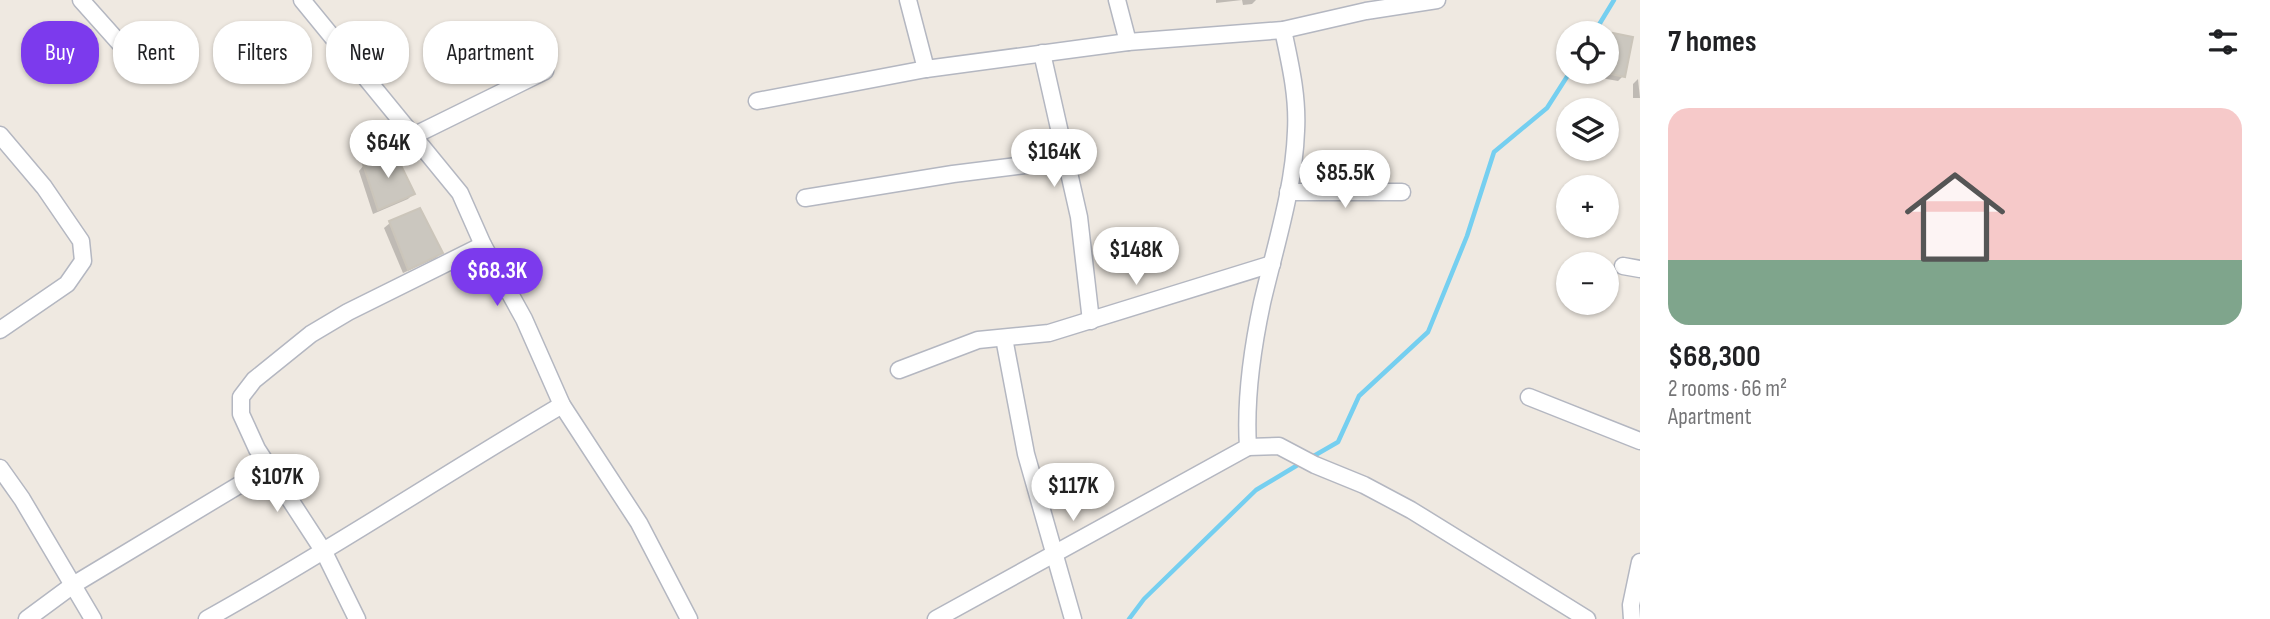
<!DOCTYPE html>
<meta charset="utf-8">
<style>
body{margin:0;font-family:"Sofia Sans Condensed",sans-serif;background:#f6f6f6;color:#202124;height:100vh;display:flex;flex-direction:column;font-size:26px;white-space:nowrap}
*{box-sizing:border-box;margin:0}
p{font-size:23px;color:#757577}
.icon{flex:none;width:38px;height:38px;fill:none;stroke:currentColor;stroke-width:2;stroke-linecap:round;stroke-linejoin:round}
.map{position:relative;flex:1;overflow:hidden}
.panel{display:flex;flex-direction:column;background:#fff;width:630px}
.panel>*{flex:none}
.banner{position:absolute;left:21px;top:21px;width:665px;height:63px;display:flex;gap:14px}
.controls{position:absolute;left:1556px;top:21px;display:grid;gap:14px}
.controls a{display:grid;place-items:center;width:63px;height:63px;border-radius:50%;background:#fff;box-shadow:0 2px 5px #0004;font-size:35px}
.price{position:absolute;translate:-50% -60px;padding:0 16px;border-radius:24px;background:#fff;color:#222;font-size:23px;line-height:46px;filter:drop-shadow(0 2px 4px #0008)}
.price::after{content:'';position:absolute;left:50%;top:42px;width:21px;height:16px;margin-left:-10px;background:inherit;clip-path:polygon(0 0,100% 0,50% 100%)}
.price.selected{background:#7c3aed;color:#fff}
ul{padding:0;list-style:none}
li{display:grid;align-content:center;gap:14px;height:371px;padding:0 28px}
li span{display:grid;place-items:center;height:217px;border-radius:21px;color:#555}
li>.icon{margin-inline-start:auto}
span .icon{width:126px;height:126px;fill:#fffc;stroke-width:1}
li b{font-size:30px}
h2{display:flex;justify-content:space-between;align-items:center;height:84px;padding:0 28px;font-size:30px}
.tag{padding:0 24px;border-radius:28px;background:#fff;box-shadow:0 2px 5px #0004;font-size:24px;line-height:63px}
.tag.selected{background:#7c3aed;color:#fff}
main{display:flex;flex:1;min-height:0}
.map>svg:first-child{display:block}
.shadow{fill:#0003}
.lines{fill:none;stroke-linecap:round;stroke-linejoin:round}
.stream{stroke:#75cff0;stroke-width:4.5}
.building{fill:#cbc7bf;stroke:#cbc5ba;stroke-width:2}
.street-casing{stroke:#b4b7c1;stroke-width:19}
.street{stroke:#fff;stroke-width:16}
</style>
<main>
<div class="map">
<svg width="1640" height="619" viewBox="0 0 1640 619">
<rect width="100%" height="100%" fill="#efe9e1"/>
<!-- shadow -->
<g class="shadow">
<path d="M1216,0H1256L1252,4L1243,5L1242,0L1216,3Z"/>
<path d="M1614,35L1623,76L1618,81L1601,78L1603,72H1606L1609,40Z"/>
<path d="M1638,79L1640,98H1633V84Z"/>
<path d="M364,165L413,194L408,199L373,214L359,171Z"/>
<path d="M419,210L441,253L436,258L403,273L384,228L390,223Z"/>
</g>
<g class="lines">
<!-- stream -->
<g class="stream">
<path d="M1594,33L1614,0"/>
<path d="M1312,457L1338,442L1359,396L1428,332L1467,236L1494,152L1547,108L1570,72"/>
<path d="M1129,619L1144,599L1256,490L1301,463"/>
</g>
</g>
<!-- building -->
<g class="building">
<path d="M1613,33L1633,37L1625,77L1606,73Z"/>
<path d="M394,151L415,194L378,210L363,164Z"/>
<path d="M420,208L443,253L408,270L389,221Z"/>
</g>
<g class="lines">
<!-- street casing -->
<g class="street-casing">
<g id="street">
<path d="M81,0L131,56"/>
<path d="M302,0L460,193L483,245L524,319L562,405L639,523L689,619"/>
<path d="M908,0L926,69"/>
<path d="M1117,0L1128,42"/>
<path d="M1042,53L1079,217L1091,321"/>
<path d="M757,101L926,69L1128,42L1283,30L1366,11L1437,0"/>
<path d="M0,135L44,187L81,241L83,261L67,284L0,330"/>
<path d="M415,135L545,71"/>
<path d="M1288,192H1402"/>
<path d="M805,198L953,174L1065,160"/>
<path d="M1623,266L1640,269"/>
<path d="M1004,338L1026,454L1073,619"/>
<path d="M899,370L978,340L1049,333L1272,264"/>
<path d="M1529,397L1640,441"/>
<path d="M1248,447L1279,446L1315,465L1364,485L1411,510L1587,619"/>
<path d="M0,468L22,499L93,619"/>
<path d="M27,619L73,585L269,467"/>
<path d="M207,619C328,552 443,475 562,405"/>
<path d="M357,619L324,552L257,449L241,414V397L254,380L311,334L348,312L483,245"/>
<path d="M936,619L1248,447C1245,400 1252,350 1262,303C1275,247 1294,189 1296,131C1298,96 1290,63 1283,30"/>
<path d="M1632,619L1631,605L1640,562"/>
</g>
</g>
<!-- street -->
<use href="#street" class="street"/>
</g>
</svg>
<div class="controls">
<a><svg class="icon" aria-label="locate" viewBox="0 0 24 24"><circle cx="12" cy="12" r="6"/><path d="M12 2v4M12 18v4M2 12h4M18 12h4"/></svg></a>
<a><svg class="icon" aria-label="layers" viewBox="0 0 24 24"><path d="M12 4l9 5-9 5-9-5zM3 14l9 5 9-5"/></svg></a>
<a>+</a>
<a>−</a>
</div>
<b class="price" style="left:388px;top:180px">$64K</b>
<b class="price" style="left:1054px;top:189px">$164K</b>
<b class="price" style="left:1345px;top:210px">$85.5K</b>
<b class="price" style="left:1136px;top:287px">$148K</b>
<b class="price selected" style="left:497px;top:308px">$68.3K</b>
<b class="price" style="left:277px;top:514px">$107K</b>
<b class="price" style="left:1073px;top:523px">$117K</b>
<div class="banner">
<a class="tag selected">Buy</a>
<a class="tag">Rent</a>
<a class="tag">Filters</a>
<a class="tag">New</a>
<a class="tag">Apartment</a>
</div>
</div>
<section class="panel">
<h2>7 homes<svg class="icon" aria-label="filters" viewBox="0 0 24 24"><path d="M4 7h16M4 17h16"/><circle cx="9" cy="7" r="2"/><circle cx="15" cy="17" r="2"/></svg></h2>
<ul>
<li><span style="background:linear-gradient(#f6c9c9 70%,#7fa58c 0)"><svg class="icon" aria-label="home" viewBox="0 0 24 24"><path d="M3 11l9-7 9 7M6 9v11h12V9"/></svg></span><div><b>$68,300</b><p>2 rooms · 66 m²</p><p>Apartment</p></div></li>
</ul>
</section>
</main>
